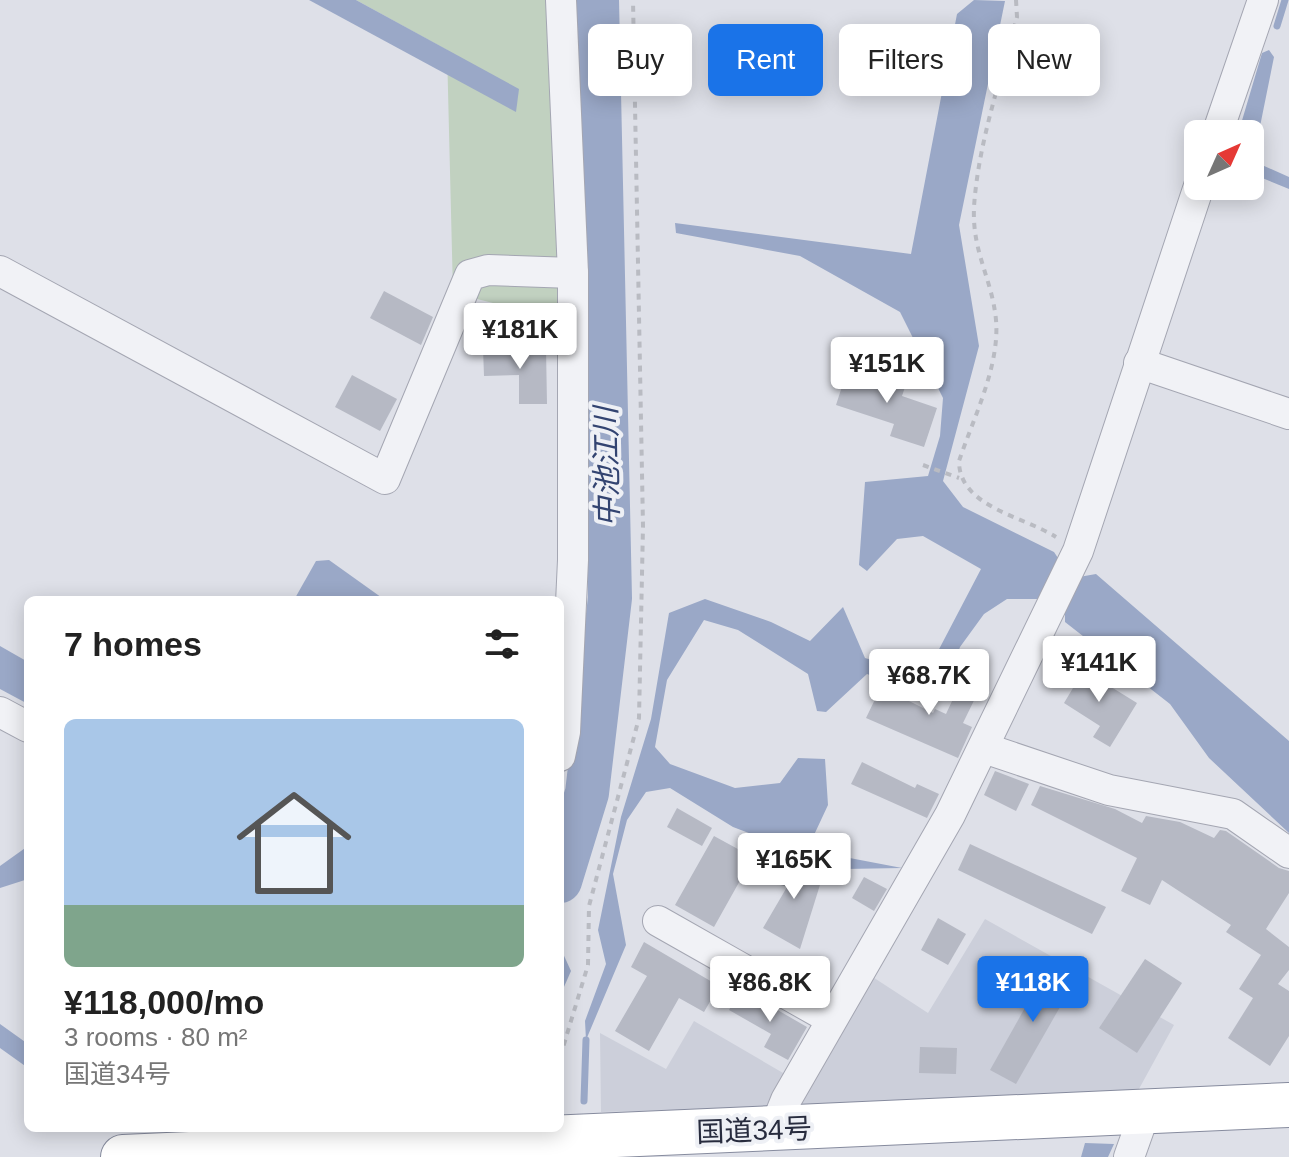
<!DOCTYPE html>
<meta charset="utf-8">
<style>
body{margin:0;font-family:Arial,"Noto Sans JP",sans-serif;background:#f2f2f2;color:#222;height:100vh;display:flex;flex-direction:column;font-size:30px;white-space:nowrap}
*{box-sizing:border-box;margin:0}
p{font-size:26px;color:#767676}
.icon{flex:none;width:44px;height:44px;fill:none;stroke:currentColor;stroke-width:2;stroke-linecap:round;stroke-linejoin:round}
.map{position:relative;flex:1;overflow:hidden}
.sheet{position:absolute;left:24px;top:596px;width:540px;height:536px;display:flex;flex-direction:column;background:#fff;border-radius:12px;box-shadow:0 4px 20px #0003}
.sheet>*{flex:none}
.top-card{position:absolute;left:588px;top:24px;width:580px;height:72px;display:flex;gap:16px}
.needle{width:52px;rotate:45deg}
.tools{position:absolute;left:1184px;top:120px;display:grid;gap:16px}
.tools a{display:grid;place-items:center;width:80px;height:80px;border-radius:12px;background:#fff;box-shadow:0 4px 20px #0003;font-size:40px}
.price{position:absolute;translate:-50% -68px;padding:0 18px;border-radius:8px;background:#fff;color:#222;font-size:26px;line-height:52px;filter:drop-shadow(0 2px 4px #0008)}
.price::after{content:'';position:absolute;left:50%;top:48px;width:24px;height:18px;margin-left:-12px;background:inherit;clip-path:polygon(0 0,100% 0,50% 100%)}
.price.on{background:#1a73e8;color:#fff}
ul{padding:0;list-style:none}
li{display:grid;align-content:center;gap:16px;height:424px;padding:0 40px}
li span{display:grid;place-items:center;height:248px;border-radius:12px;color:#555}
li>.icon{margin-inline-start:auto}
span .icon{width:144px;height:144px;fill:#fffc;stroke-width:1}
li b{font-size:34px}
h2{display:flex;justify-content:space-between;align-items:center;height:96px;padding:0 40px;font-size:34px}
.chip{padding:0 28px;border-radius:12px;background:#fff;box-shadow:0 4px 20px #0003;font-size:28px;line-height:72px}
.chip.on{background:#1a73e8;color:#fff}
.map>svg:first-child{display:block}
.built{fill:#cccfda}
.green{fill:#c1d1c0}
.water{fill:#9aa8c7}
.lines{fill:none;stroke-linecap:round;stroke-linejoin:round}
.stream{stroke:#9aa8c7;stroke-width:7}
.river{stroke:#9aa8c7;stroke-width:44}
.building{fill:#b6b9c4}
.minor-casing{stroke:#a4a6b2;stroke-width:32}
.trunk-casing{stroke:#868b9e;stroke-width:46}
.path{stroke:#b9bbc2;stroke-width:4;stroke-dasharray:6 6;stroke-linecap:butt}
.minor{stroke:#f1f2f6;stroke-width:30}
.trunk{stroke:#fff;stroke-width:44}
.labels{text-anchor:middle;stroke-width:8;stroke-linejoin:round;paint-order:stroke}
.street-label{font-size:28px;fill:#282c3e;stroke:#eef0f5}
.water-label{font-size:30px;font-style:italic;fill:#334471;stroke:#eef0f5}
</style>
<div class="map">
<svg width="1289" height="1157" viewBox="0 0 1289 1157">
<rect width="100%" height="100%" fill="#dee0e8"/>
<!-- built -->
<path class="built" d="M985,919L1174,1025L1134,1098L601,1112L600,1033L666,1069L694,1021L802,1084L865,972L928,1013Z"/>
<!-- green -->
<path class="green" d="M356,0H570L577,324L453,293L447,50Z"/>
<!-- water -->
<g class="water">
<path d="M309,0H356L519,89L516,112Z"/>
<path d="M974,0L1005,1L959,225L979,346L943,481L963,507L1054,552L1066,570L1079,577L1096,574L1289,741V833L1209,758L1170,704L1065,622V599H1007L984,614L960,647L948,681L931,697L867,674L826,712L817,711L808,674L738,630L704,620L667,680L655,747L670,764L735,788L780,783L798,758L825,759L828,805L814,835L834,855L902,868L845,869L733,827L670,788L646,792L627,820L613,874L626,945L586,1040L585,1021L606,964L598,930L621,817L651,719L669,613L705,599L771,622L810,641L843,607L865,658L925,676L981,569L923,536L897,539L867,571L859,565L865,482L928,476L940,436L943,398L900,312L800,256L676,233L675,223L911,254L957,14Z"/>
<path d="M1269,50L1274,57L1253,161L1289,177V189L1250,173V134H1238L1262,53Z"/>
<path d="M329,560L385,600H294L316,561Z"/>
<path d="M0,646L28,662V704L0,689Z"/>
<path d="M28,846V879L0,888V866Z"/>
<path d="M560,947L571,971L560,996Z"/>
<path d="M0,1024L28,1044V1068L0,1048Z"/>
<path d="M1085,1143L1114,1144L1108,1157H1081Z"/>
</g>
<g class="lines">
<!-- stream -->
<g class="stream">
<path d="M1277,26L1285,0"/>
<path d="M584,1101L586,1040"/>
</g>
<!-- river -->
<path class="river" d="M560,881L587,793L610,598L597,0"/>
</g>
<!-- building -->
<g class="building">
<path d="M384,291L433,317L421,345L370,318Z"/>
<path d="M483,348H546L547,404H519V375L484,376Z"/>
<path d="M849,365L906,384L902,396L937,408L924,447L890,436L894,424L836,405Z"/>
<path d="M352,375L397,399L380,431L335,407Z"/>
<path d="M1074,664L1137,703L1110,747L1093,737L1100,726L1064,703L1073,688L1063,682Z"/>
<path d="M966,671L984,680L963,723L972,727L958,758L866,718L881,687L933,713L935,709L946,714Z"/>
<path d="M862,762L915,788L917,784L939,794L927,818L851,784Z"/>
<path d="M995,771L1029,784L1016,811L984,795Z"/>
<path d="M1040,786L1115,809L1142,823L1146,816L1180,822L1214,838L1220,830L1226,831L1279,868L1289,871V893L1266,929L1289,947V970L1278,984L1289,991V1036L1270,1066L1228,1038L1253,998L1239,989L1261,955L1226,932L1231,925L1162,880L1150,905L1121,891L1137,858L1031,805Z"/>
<path d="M677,808L712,828L702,846L667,827Z"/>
<path d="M714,836L758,860L747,880L742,877L714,927L675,905Z"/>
<path d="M970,844L1106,907L1092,934L958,870Z"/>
<path d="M779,857L824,872L800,949L763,928L787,887L771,882Z"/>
<path d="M864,877L887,889L874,911L852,898Z"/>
<path d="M938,918L966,934L948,965L921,950Z"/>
<path d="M644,942L719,986L704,1012L679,998L649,1051L615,1031L647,976L631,967Z"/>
<path d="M1145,959L1182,983L1137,1053L1099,1028Z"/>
<path d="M1049,965L1076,979L1016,1084L990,1070Z"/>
<path d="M741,989L807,1027L788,1060L764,1047L771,1034L729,1010Z"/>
<path d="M920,1047L957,1048L956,1074L919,1073Z"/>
</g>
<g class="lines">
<!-- minor casing -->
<g class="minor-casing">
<g id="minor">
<path d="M1217,134L1263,0"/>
<path d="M0,271L385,479L470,275L488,270L573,273"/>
<path d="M1139,363L1289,414"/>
<path d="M0,712L28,727"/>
<path d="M984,748L1109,790L1233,814L1289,853"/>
<path d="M560,756L565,732L573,560V273L561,0"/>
<path d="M658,921L831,1019"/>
<path d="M774,1130L786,1100L950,815L1078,551L1199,186"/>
<path d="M1129,1157L1145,1112"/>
</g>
</g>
<!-- trunk casing -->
<g class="trunk-casing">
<path id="trunk" d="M123,1157L1289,1105"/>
</g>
<!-- path -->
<g class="path">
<path d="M1016,0L1017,17C1001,78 978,144 974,207C972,253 992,278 996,320C1000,366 973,419 959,461C959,507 1023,516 1056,537"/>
<path d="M923,465L959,478"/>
<path d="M560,1105L561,1054L588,965L589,906L639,718L643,526L633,0"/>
</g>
<!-- minor -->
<use href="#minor" class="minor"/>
<!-- trunk -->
<use href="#trunk" class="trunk"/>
</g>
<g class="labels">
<!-- street labels -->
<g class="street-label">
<text transform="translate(754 1130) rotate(-2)" y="10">国道34号</text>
</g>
<!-- water labels -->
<g class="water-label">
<text transform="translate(607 467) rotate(-91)" y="10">中池江川</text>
</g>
</g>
</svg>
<div class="tools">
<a><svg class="needle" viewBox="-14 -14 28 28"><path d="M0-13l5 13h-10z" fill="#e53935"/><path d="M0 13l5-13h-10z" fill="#767676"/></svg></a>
</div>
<b class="price" style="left:520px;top:371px">¥181K</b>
<b class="price" style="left:887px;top:405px">¥151K</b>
<b class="price" style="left:1099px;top:704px">¥141K</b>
<b class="price" style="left:929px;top:717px">¥68.7K</b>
<b class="price" style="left:794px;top:901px">¥165K</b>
<b class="price" style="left:770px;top:1024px">¥86.8K</b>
<b class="price on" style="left:1033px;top:1024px">¥118K</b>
<div class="top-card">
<a class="chip">Buy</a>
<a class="chip on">Rent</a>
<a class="chip">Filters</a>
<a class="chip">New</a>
</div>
<section class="sheet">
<h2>7 homes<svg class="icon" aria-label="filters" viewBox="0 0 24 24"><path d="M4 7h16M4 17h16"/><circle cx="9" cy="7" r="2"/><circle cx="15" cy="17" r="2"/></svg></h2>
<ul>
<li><span style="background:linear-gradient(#a9c7e8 75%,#7fa58c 0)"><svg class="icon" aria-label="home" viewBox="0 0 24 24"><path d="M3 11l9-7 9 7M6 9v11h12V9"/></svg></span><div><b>¥118,000/mo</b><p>3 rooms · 80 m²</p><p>国道34号</p></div></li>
</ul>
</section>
</div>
